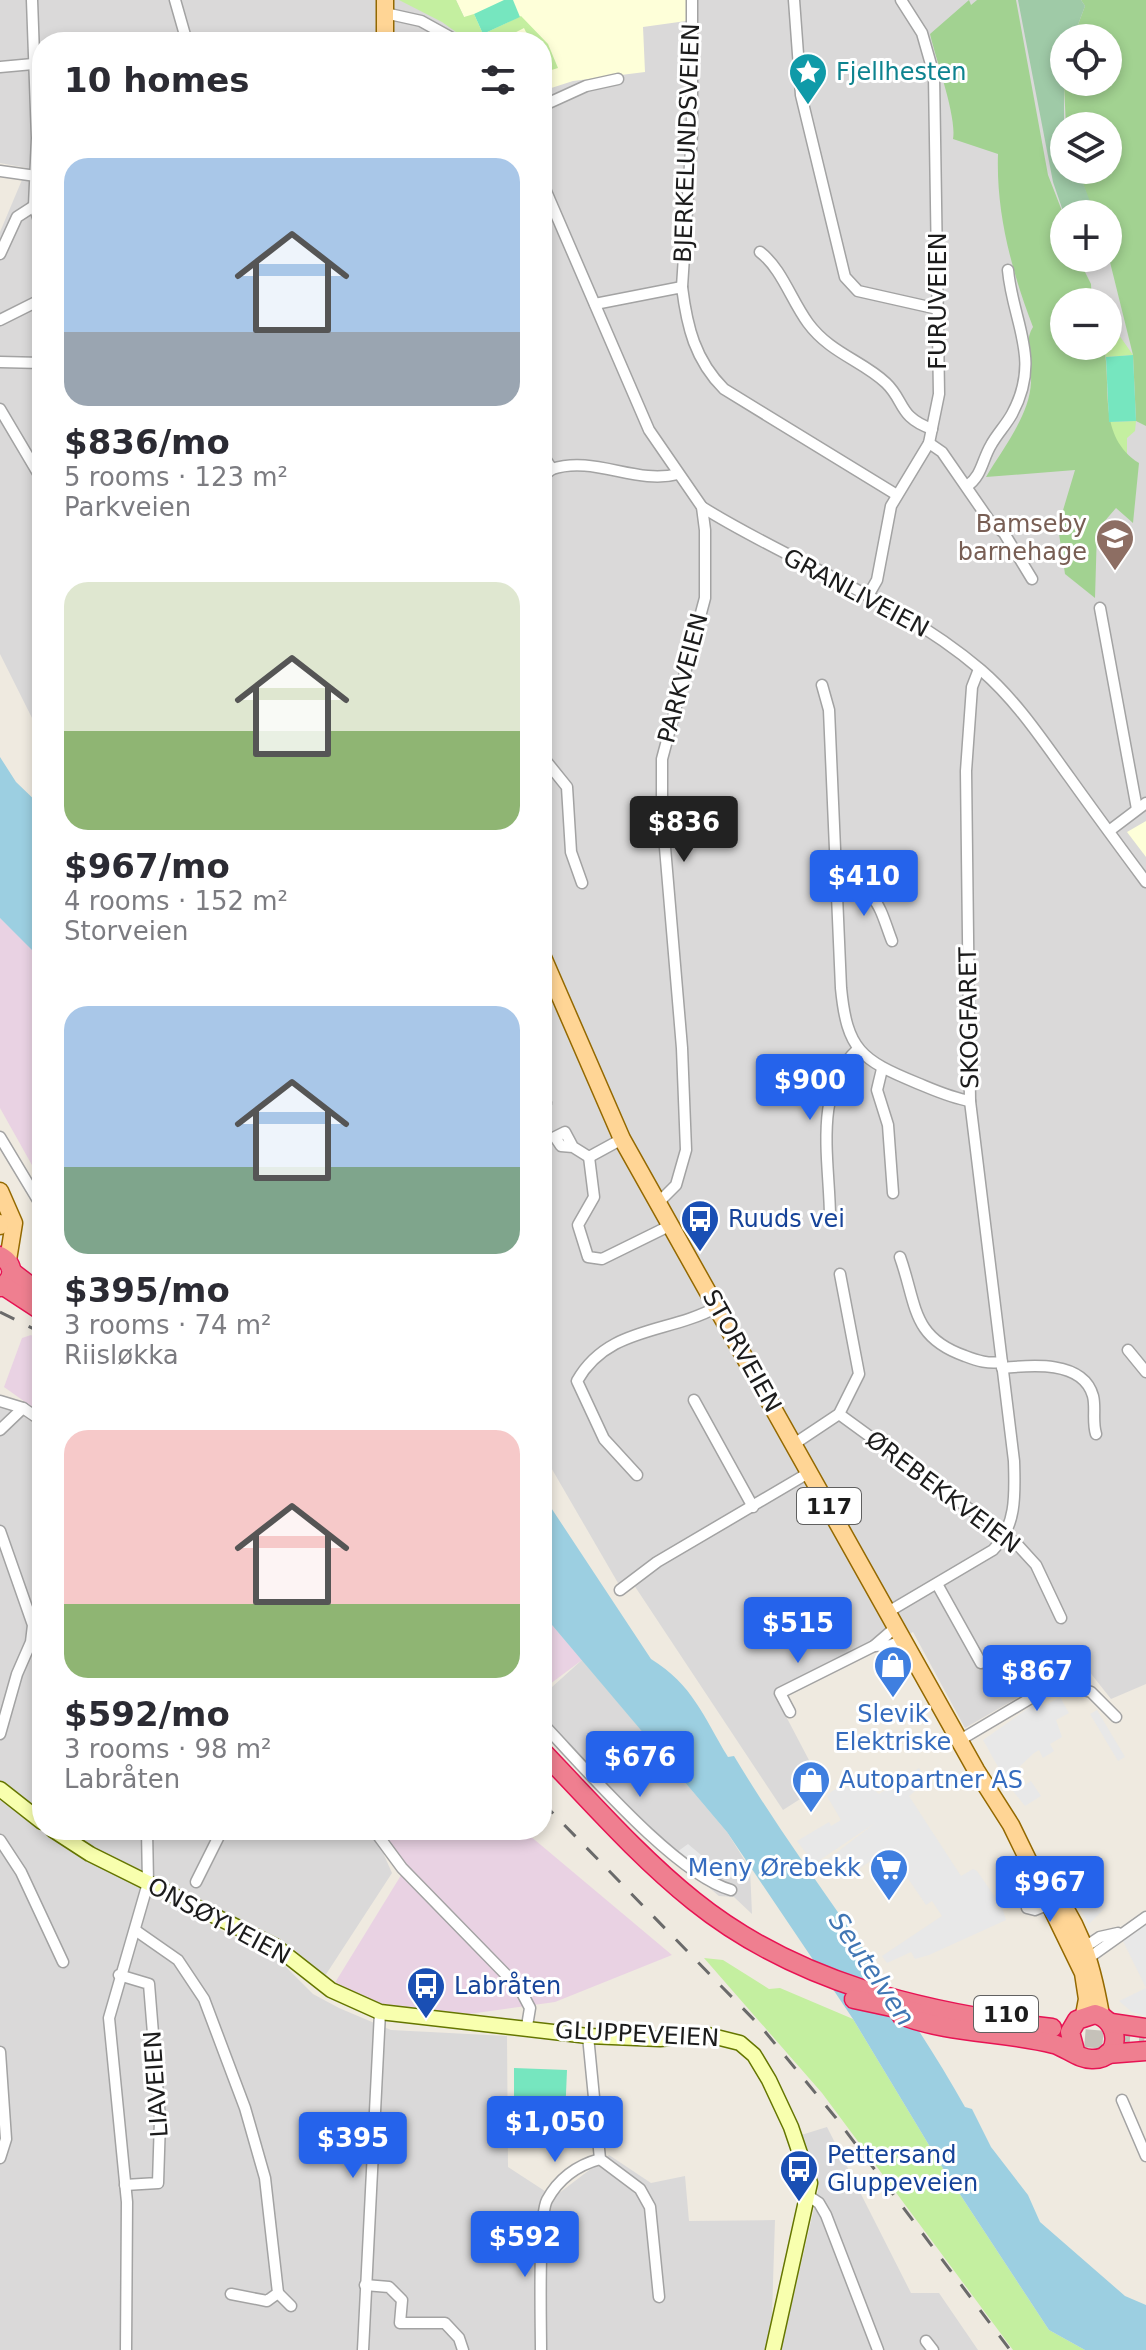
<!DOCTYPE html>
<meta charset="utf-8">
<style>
body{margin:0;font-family:"DejaVu Sans",sans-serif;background:#f2f2f3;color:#2b2b33;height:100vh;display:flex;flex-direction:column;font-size:30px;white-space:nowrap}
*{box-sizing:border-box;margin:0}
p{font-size:26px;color:#7c7c81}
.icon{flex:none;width:44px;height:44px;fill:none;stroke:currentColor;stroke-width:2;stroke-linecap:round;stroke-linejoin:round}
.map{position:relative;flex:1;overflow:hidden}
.panel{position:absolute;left:32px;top:32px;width:520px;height:1808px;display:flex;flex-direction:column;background:#fff;border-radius:32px;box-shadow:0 4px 12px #0003}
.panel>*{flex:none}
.buttons{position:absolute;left:1050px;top:24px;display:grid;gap:16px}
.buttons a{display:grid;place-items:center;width:72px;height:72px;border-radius:50%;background:#fff;box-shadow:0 4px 12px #0003;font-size:40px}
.price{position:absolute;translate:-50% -68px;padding:0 18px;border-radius:8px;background:#2563eb;color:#fff;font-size:26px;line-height:52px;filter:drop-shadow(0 2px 4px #0008)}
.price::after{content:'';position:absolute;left:50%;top:48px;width:24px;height:18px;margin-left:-12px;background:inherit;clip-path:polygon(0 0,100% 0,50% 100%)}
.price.selected{background:#222;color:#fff}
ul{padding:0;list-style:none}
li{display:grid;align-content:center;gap:16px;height:424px;padding:0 32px}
li span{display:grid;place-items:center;height:248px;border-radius:24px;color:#555}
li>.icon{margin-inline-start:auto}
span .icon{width:144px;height:144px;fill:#fffc;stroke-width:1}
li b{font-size:34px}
h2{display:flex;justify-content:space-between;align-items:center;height:96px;padding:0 32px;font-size:34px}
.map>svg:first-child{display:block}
.residential{fill:#dad9d9;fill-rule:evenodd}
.industrial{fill:#e9d2e3}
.education{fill:#feffd9}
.grass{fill:#c4efa0}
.forest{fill:#a2d291}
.cemetery{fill:#9fcaa7}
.park{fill:#b8ffc0}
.pitch{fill:#76e6bf}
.parking{fill:#e8e8e8}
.water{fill:#9ccfe1}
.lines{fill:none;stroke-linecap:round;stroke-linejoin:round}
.highway-tunnel{stroke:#c5c1b9;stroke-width:18;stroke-dasharray:18 9;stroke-linecap:butt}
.street-casing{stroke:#a3a3a3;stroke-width:13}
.secondary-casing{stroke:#657600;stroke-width:17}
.primary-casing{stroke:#946900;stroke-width:19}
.highway-casing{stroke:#e71353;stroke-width:21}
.street{stroke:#fff;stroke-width:10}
.secondary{stroke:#f8ffae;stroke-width:14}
.primary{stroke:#ffd595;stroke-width:16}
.highway{stroke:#ef7f90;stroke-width:18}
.rail{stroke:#6a6a6a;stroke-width:3;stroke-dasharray:16 16;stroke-linecap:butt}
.labels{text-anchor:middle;stroke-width:6;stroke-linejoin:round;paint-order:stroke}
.shield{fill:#fff;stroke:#606060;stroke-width:2}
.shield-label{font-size:22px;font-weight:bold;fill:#1c1c1c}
.culture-label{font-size:24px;fill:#0d838f;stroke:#fff;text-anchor:start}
.street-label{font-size:24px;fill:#1c1c1c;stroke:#fff}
.education-label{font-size:24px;fill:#785e54;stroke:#fff;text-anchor:end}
.transit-label{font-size:24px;fill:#164399;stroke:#fff;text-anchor:start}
.shop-label{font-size:24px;fill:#366cbe;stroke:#fff}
.water-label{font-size:26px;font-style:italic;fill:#4076b4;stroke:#fff}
</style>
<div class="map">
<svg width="1146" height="2350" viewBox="0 0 1146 2350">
<rect width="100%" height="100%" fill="#efeae0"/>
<!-- residential -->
<g class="residential">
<path d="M0,0H1146V1684L1111,1699L1081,1661L965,1728L913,1632L778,1701L822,1785L783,1810L630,1579L618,1583L542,1452V42H42V738L0,654V232L27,168L0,163ZM1064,38H1108V82H1064ZM1064,126H1108V170H1064ZM1064,214H1108V258H1064ZM1064,302H1108V346H1064Z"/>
<path d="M0,1401L42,1428V1813L0,1781Z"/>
<path d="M582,1660L727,1832L750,1869L752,1914L734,1897L719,1896L670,1855L580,1769L542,1718V1696Z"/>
<path d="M0,1798L80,1855L282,1963L313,1994L339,2008L391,2030L507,2036L508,2167L554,2197L609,2155L651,2183L685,2176L689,2221L775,2220L772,2314L788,2320L818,2191L798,2136L827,2127L911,2293H939L978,2350H0Z"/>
<path d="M65,1830H373L392,1873L323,1979L295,1950L86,1846Z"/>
</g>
<!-- industrial -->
<g class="industrial">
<path d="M0,918L42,958V1183L0,1108Z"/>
<path d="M31,1335L42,1344V1414L4,1387L22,1338Z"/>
<path d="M552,1625L582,1660L542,1690V1634Z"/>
<path d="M384,1830H523L672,1955L555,2002L469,2014L389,2007L333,1986L403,1872Z"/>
</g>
<!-- education -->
<g class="education">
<path d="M456,0H687L686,21L643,27L645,72L573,81L542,91V42H476Z"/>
<path d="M1146,821V857L1127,832Z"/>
</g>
<!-- grass -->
<g class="grass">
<path d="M399,0H456L464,17L474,14L483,34L521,16L548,44L558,68L545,72L542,42H531L524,28L497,42H470L442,22Z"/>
<path d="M1112,325L1133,355L1106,357L1104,346H1108V326Z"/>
<path d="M1136,421L1135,431L1127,438V455L1115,441L1109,422Z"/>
<path d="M704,1958L723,1960L769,1989L780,1988L853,2019L944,2170L1049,2330L1085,2350H1013L822,2093Z"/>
</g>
<!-- forest -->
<g class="forest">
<path d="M969,0L971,5L977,0H1016L1048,175L1064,216V258H1078L1091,284L1092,302H1064V346H1104C1112,389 1097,436 1139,463L1133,523L1116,508L1097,530L1095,598L1065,574L1058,527L1075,470L986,477C1002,450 1030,415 1031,382C1032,364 1023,342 1033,327C1012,272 996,214 998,154L953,139C957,117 936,60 930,34Z"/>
<path d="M1081,0H1146V426L1136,421L1133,355L1108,254V214H1091L1093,212L1078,170H1108V126H1066L1063,65L1064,62V82H1108V38H1073L1085,6Z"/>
</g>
<!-- cemetery -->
<path class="cemetery" d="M1018,0H1081L1085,6L1073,38H1064V170H1078L1094,212L1091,214H1064L1053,182Z"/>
<!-- park -->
<path class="park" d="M368,36L367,42H294V39Z"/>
<!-- pitch -->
<g class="pitch">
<path d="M504,0H513L520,17L483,34L474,14Z"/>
<path d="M1133,355L1136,421L1109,422L1106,357Z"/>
<path d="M514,2068L567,2070L564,2141L514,2143Z"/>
</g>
<!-- parking -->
<g class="parking">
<path d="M1060,1697L1069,1713L1056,1720L1062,1737L1050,1744L1054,1751L1043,1758L1039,1750L1034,1753L1016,1770L1019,1776L1007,1783L983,1740L1040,1700L1044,1706Z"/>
<path d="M1097,1710L1125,1757L1118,1761L1090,1714Z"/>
<path d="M919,1768L927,1781L909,1796L961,1876L973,1869L977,1871L1002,1907L1006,1920L929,1955L915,1959L911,1952L887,1963L882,1956L942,1916L932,1901L926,1905L888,1849L844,1879L818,1867L875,1823L814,1864L797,1841L829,1822L831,1826L841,1820L827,1796L831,1792L845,1783L851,1787L864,1780L879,1794Z"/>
<path d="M1022,1779L1025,1785L1031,1781L1041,1796L1025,1806L1009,1786Z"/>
<path d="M688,1844L707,1860L698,1869L677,1852Z"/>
<path d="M1087,1871L1106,1907L1089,1924L1065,1883Z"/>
<path d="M1146,1924V2016L1132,2012L1119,2001L1146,1988L1123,1941Z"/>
</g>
<!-- water -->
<g class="water">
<path d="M0,757L16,782L42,807V960L0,918Z"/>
<path d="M542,1494L651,1659C693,1685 703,1716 728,1757L734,1756C806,1876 896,1984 965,2107L972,2109L991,2147L1028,2195L1040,2222L1125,2296L1146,2305V2350H1085L1049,2330L944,2170L853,2019L727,1832L552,1625L542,1634V1645Z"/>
</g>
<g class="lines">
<!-- highway-tunnel -->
<path class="highway-tunnel" d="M1058,2036L1144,2043"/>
<!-- street casing -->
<g class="street-casing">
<g id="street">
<path d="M32,0L37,138L34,206L42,229"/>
<path d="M175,0L187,42"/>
<path d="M794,0L801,95L845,277L858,291L938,309"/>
<path d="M385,13L421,21L459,42"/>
<path d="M0,67L33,64"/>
<path d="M542,106L586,86L618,79"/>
<path d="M0,171L36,176"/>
<path d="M542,182L649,430L702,507L705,530V598L662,759V812L682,1048L686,1150L676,1185L659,1202"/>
<path d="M760,252C782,269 791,300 808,323C830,353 863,361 886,383C905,401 898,417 932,429"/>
<path d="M0,254L17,217L34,206"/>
<path d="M682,287L692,134V0"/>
<path d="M595,304L682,287C687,327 695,360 724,389L897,495"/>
<path d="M0,320L42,299"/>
<path d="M0,362L42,363"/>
<path d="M0,409L42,480"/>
<path d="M929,443L942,452L989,520L1004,533L1032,579"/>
<path d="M542,454L552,469C594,455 636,485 678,474"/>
<path d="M542,477L552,469"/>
<path d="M967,486C982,476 982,460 991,445C997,434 1006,425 1012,414C1042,359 1013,324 1008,270"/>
<path d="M702,507C793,564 898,599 981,670C1017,701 1043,741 1070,778C1095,813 1120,847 1146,882"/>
<path d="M869,594L877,580L891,506L929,443L939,394L934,75L922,33L901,0"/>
<path d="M1100,608L1137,809"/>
<path d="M822,685L829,710L841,988C847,1050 861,1060 917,1083C934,1090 951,1098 970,1101"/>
<path d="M542,756L567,787L571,852L582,883"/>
<path d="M1109,831L1146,803"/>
<path d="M837,889C877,882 880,910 892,941"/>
<path d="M882,1069L877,1090L888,1125L893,1193"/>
<path d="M542,1096L546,1103"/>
<path d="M0,1137L42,1207"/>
<path d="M573,1147L561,1146L555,1137L565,1132L573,1147L589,1157L622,1139"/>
<path d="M589,1157L594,1197L578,1225L588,1257L602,1259L663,1229"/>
<path d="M830,1218C830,1163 812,1091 857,1050"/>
<path d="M900,1257C917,1305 911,1337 965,1356C978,1361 988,1364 1002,1362"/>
<path d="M1128,1350L1146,1372"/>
<path d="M1002,1368C1031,1365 1083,1360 1093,1396C1096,1408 1092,1421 1096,1434"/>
<path d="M694,1400L753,1507"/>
<path d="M0,1401L23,1408L42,1421"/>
<path d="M839,1414L1016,1543L1036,1565L1061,1618"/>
<path d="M0,1430L23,1408"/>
<path d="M794,1444L839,1414L859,1374L840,1274"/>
<path d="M637,1475L604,1439L577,1381C608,1326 668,1334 717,1307"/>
<path d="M0,1531L33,1625L31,1642L17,1674L0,1734"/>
<path d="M937,1584L981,1663"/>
<path d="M620,1590L657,1562L810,1472"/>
<path d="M888,1612L993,1550C1017,1526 1015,1493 1014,1461L970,1101L966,771L972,687L979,669"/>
<path d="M874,1646L892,1645L903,1639"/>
<path d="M790,1712L780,1693L874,1646L896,1627"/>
<path d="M542,1723C585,1768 675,1874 731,1890"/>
<path d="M960,1740L1058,1682L1091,1692L1116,1717"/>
<path d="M374,1830L402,1868L520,1989L530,2008L527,2026"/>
<path d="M0,1840L21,1872L63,1962"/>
<path d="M196,1882L222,1830"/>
<path d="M1027,1908L1035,1910L1054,1902"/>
<path d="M135,1930L178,1960L204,1999L245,2108L265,2178L278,2293L267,2301L231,2294"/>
<path d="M1082,1949L1100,1937L1118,1933"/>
<path d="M1082,1957H1090L1146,1917"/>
<path d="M119,1975L149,1984L160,2120L158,2183L125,2185"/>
<path d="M588,2036L600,2159L640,2189L650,2207L659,2297"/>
<path d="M0,2052L6,2139L0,2158"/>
<path d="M1122,2100L1146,2156"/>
<path d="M810,2197L819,2203L826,2215L878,2350"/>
<path d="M365,2285L389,2287L402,2300L400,2323H445L459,2338L463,2350"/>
<path d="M278,2293L291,2306"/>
<path d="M926,2341L933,2350"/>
<path d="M126,2350L127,2202L109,2018L148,1883L147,1830"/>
<path d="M363,2350L380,2012"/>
<path d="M541,2350C541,2324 538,2217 547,2200C559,2178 578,2165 600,2159"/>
</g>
</g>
<!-- secondary casing -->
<g class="secondary-casing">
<g id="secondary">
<path d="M0,1789L42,1822"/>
<path d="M53,1830L90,1854L275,1946L331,1990L380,2012L588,2036L660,2039L708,2035L740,2043L754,2055L769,2080L791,2127L810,2183L773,2350"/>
</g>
</g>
<!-- primary casing -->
<g class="primary-casing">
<g id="primary">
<path d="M385,42V0"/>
<path d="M542,955L622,1139L976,1770L1011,1825L1083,1973L1087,1999L1084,2015"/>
<path d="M0,1191L14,1223L8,1260"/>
<path d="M0,1223V1226"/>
<path d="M1042,1875C1079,1921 1091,1958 1101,2015"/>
</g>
</g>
<!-- highway casing -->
<g class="highway-casing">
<g id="highway">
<path d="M0,1256C15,1264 15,1280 0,1287"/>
<path d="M12,1272L42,1295"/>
<path d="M4,1286L42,1311"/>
<path d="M542,1751C591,1802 639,1857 694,1901C796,1983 925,2013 1052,2028"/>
<path d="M854,1999L915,2012"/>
<path d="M901,2015C950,2034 1004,2031 1054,2044C1067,2048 1080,2060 1093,2059C1123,2059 1120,2020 1095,2014L1077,2020L1070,2032L1075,2051"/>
<path d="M1111,2023L1146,2028"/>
<path d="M1107,2054L1146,2051"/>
</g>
</g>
<!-- street -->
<use href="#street" class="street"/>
<!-- secondary -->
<use href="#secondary" class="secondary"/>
<!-- primary -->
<use href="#primary" class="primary"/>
<!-- highway -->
<use href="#highway" class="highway"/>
<!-- rail -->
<g class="rail">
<path d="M0,1312L42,1333"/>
<path d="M542,1802L762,2028L836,2118L1010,2350"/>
</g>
</g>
<!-- icons -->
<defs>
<g id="sight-pin" transform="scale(2)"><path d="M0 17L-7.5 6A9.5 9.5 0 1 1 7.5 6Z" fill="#0f9aa8" stroke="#fff"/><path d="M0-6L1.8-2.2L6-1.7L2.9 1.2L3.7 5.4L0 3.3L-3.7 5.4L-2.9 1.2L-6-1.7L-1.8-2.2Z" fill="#fff"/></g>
<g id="school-pin" transform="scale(2)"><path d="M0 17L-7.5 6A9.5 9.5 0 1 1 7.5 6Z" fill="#8d6e63" stroke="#fff"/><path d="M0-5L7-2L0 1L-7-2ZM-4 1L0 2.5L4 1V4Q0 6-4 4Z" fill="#fff"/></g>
<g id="bus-pin" transform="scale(2)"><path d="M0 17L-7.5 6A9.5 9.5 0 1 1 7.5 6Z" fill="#1a4fb4" stroke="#fff"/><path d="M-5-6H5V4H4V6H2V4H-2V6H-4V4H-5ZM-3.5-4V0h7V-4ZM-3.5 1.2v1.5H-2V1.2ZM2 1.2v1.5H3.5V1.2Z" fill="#fff"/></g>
<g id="shop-pin" transform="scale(2)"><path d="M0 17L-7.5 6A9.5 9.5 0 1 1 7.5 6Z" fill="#3f7fe0" stroke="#fff"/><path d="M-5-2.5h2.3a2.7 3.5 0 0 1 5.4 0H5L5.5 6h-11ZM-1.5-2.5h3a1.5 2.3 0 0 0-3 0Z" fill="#fff"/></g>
<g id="supermarket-pin" transform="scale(2)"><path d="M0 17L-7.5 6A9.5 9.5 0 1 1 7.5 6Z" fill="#3f7fe0" stroke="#fff"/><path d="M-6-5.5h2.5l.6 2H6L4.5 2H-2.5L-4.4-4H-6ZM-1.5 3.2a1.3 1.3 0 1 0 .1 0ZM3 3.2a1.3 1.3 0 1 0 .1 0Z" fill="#fff"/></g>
</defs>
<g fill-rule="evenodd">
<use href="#sight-pin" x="808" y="72"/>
<use href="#school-pin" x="1115" y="538"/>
<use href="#bus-pin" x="700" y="1219"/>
<use href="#shop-pin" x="893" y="1665"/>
<use href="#shop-pin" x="811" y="1780"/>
<use href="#supermarket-pin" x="889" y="1868"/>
<use href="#bus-pin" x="426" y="1986"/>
<use href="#bus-pin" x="799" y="2169"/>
</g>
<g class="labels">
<!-- shield labels -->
<g class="shield">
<rect x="797" y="1488" width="64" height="36" rx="6"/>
<rect x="974" y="1996" width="64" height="36" rx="6"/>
</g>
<g class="shield-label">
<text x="829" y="1514">117</text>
<text x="1006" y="2022">110</text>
</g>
<!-- culture labels -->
<g class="culture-label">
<text x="836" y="80">Fjellhesten</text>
</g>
<!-- street labels -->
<g class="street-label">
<text transform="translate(687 143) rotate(-88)" y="8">BJERKELUNDSVEIEN</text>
<text transform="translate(938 301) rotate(-90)" y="8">FURUVEIEN</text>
<text transform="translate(856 593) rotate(28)" y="8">GRANLIVEIEN</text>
<text transform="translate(683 678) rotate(-75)" y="8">PARKVEIEN</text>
<text transform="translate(969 1018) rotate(-91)" y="8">SKOGFARET</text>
<text transform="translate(742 1351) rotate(61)" y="8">STORVEIEN</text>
<text transform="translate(943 1492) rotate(37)" y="8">ØREBEKKVEIEN</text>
<text transform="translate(219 1921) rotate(28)" y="8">ONSØYVEIEN</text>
<text transform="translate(637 2034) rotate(3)" y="8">GLUPPEVEIEN</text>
<text transform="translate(156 2084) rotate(-94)" y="8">LIAVEIEN</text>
</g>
<!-- education labels -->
<g class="education-label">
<text x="1087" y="532">Bamseby<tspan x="1087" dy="28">barnehage</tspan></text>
</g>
<!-- transit labels -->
<g class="transit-label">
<text x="728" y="1227">Ruuds vei</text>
<text x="454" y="1994">Labråten</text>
<text x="827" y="2163">Pettersand<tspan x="827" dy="28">Gluppeveien</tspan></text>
</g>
<!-- shop labels -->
<g class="shop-label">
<text x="893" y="1722">Slevik<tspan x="893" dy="28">Elektriske</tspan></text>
<text x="839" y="1788" text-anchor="start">Autopartner AS</text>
<text x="861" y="1876" text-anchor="end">Meny Ørebekk</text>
</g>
<!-- water labels -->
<g class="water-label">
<text transform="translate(872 1969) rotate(56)" y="9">Seutelven</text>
</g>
</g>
</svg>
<div class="buttons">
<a><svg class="icon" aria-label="locate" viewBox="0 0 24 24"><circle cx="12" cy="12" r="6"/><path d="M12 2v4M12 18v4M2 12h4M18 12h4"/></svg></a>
<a><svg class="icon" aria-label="layers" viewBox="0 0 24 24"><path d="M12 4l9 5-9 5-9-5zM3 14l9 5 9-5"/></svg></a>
<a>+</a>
<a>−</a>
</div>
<b class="price selected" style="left:684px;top:864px">$836</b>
<b class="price" style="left:864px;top:918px">$410</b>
<b class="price" style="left:810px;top:1122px">$900</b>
<b class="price" style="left:798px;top:1665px">$515</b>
<b class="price" style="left:1037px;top:1713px">$867</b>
<b class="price" style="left:640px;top:1799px">$676</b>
<b class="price" style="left:1050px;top:1924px">$967</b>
<b class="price" style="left:555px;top:2164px">$1,050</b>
<b class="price" style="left:353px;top:2180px">$395</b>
<b class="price" style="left:525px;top:2279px">$592</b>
<section class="panel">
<h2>10 homes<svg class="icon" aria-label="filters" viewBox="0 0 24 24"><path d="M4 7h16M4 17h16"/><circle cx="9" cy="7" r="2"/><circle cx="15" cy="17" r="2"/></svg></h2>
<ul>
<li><span style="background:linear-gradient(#a9c7e8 70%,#9aa5b1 0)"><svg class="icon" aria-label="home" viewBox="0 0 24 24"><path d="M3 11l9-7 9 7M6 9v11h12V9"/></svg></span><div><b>$836/mo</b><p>5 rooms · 123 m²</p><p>Parkveien</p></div></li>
<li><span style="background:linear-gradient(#dfe7d0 60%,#8fb573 0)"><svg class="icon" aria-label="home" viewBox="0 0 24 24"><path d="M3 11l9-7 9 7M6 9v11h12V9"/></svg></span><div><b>$967/mo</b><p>4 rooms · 152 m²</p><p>Storveien</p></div></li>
<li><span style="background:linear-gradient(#a9c7e8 65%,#7fa58c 0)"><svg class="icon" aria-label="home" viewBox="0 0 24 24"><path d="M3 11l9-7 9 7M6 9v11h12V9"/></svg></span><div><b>$395/mo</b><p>3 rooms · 74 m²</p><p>Riisløkka</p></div></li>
<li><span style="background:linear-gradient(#f6c9c9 70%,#8fb573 0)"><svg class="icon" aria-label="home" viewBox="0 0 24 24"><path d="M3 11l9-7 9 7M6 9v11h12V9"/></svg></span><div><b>$592/mo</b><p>3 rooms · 98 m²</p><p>Labråten</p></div></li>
</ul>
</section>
</div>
